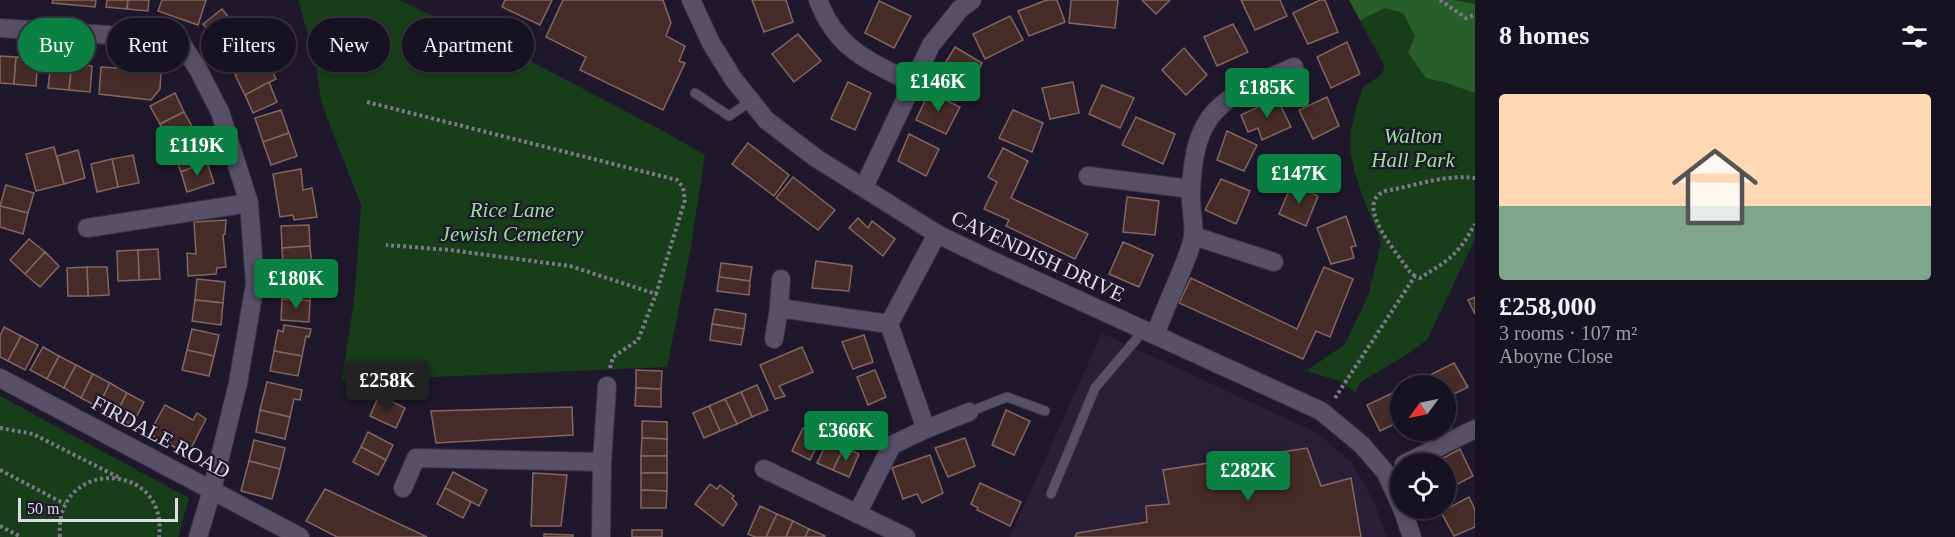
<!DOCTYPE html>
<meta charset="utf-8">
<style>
body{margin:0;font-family:Georgia,serif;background:#24202e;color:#f1f3f6;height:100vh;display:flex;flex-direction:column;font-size:22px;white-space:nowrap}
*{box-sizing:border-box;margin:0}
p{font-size:20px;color:#9e9ea5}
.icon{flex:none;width:33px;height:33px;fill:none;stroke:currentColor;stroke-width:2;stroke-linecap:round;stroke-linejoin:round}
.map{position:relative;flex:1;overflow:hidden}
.panel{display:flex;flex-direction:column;background:#171221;width:480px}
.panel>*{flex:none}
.guide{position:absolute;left:18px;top:18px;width:570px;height:54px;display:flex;gap:12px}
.needle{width:39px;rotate:237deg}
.tools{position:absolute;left:1390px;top:375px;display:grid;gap:12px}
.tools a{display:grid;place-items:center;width:66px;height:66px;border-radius:50%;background:#171221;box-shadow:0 3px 9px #0003,0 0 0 2px #36323f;font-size:30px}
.scale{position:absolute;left:18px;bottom:15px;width:160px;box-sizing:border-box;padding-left:6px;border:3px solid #dfdbe9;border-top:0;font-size:16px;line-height:21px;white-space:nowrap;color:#dfdbe9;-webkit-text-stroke:4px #1f182c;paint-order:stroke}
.price{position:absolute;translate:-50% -51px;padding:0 14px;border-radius:6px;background:#0b8043;color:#fff;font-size:20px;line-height:39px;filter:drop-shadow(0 2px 3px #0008)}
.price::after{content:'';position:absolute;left:50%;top:36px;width:18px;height:14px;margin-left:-9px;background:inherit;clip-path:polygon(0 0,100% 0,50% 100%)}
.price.on{background:#222;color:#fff}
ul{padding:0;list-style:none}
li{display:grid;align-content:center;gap:12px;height:318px;padding:0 24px}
li span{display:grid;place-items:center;height:186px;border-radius:6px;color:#555}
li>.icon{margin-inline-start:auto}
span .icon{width:108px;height:108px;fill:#fffc;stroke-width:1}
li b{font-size:26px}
h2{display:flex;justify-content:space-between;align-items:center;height:72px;padding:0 24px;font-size:26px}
.tag{padding:0 21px;border-radius:27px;background:#171221;box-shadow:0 3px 9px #0003,0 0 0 2px #36323f;font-size:21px;line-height:54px}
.tag.on{background:#0b8043;color:#fff}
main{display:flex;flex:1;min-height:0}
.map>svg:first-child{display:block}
.built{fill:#291f39}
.green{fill:#173e19}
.forest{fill:#275e2a}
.building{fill:#462c28;stroke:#846661;stroke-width:1.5}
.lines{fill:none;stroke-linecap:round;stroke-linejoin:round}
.lane-casing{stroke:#383343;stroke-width:11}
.street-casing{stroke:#383343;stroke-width:20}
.path{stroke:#7d7889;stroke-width:4;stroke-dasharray:3 3;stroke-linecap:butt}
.lane{stroke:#585068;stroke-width:9}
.street{stroke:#585068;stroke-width:18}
.labels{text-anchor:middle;stroke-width:4.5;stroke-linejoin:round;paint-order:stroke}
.park-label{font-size:21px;font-style:italic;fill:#96e396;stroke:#1f182c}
.street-label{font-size:21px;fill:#dfdbe9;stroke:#1f182c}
</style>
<main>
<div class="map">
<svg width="1475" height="537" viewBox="0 0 1475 537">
<rect width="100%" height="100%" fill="#1f182c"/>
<!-- built -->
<path class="built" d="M1102,333L1319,434L1352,463L1375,504L1387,537H1010Z"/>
<!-- green -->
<g class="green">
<path d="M298,0H399L538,65L663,131L705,155L690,252L667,367L342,381L355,293L361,205L321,102L316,62Z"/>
<path d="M1349,0H1475V239L1427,340L1409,353L1361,382L1357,388L1356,393L1340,381L1303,370H1308L1345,344L1368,296L1381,244L1380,238C1369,212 1356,184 1351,155C1348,132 1356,108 1363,87L1381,75L1385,67Z"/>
<path d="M0,396L189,498L178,537H0Z"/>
</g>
<!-- forest -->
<path class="forest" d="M1349,0H1452L1475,4V93L1444,82L1426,78L1408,53L1415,36L1403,13L1385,8L1360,20Z"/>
<!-- building -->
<g class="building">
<path d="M53,0H96L95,7L52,3Z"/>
<path d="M107,0H128L127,9L106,7Z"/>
<path d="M128,0H149L148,11L127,9Z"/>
<path d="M162,0H206L198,25L158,11Z"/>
<path d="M505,0H552L540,25L502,7Z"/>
<path d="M563,0H663L671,23L666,36L685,46L679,61L685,63L663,110L580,70L586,57L546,37Z"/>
<path d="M752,0H786L793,22L764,32Z"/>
<path d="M1047,0H1057L1065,22L1029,36L1018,11Z"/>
<path d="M1071,0H1118L1115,28L1069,23Z"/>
<path d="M1142,0H1170L1156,14Z"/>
<path d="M1241,0H1280L1287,16L1255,30Z"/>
<path d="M1320,0H1325L1338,32L1308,44L1293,13Z"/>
<path d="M879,1L911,16L894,48L865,33Z"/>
<path d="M222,9L241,33L219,50L205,31L207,29L203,24Z"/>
<path d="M1010,16L1023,40L985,59L973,34Z"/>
<path d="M1233,24L1248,52L1217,66L1204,37Z"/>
<path d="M241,33L256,54L235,71L219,50Z"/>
<path d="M798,34L821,61L794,82L772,54Z"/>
<path d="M1347,42L1360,74L1331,88L1317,57Z"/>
<path d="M955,47L982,63L967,94L936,78Z"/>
<path d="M1184,48L1207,75L1186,95L1162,70Z"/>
<path d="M265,55L276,79L245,95L235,75L247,69L245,64Z"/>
<path d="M0,56L16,57L14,84L0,83Z"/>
<path d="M16,57L38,58L36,86L14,84Z"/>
<path d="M51,62L72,64L69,90L48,88Z"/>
<path d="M72,64L92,66L90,92L69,90Z"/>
<path d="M101,67L161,71L160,89L151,100L99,94Z"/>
<path d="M269,82L277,102L253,113L245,95Z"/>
<path d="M848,82L871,93L855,130L831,119Z"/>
<path d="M1073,82L1079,113L1050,119L1042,88Z"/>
<path d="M1102,85L1134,98L1120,128L1089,114Z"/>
<path d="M929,92L960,107L946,134L916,120Z"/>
<path d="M175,93L184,112L160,124L150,106Z"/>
<path d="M1327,97L1339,126L1313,139L1299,110Z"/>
<path d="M1277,98L1291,127L1262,140L1258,128L1248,132L1241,115Z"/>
<path d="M281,110L289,133L263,142L255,118Z"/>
<path d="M1013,110L1043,123L1032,152L999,138Z"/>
<path d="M184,112L194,130L169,143L160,124Z"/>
<path d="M1136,117L1175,134L1163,164L1122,145Z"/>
<path d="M1227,131L1257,145L1244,171L1217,160Z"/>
<path d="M289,133L297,156L271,165L263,142Z"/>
<path d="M909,134L939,149L926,176L898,161Z"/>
<path d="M200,142L207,162L181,172L173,152Z"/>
<path d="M748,143L789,175L774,196L732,164Z"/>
<path d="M54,147L64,184L36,191L26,154Z"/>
<path d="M1003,148L1028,161L1011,198L1088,234L1075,259L1006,226L1009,220L984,209L997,182L988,177Z"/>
<path d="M78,150L85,178L64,184L57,156Z"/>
<path d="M133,155L139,183L118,187L112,159Z"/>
<path d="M112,159L118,187L97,192L91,164Z"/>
<path d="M207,162L214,183L187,192L181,172Z"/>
<path d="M301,169L303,190L312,188L317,217L294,220L293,215L280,217L273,174Z"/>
<path d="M793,177L835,210L818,230L776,198Z"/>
<path d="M1221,179L1250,191L1236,224L1205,210Z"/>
<path d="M1292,183L1318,196L1306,226L1279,214Z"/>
<path d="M6,185L34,193L28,213L0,206Z"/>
<path d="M1127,197L1159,201L1155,235L1123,232Z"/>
<path d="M0,206L28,213L23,234L0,227Z"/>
<path d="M1346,216L1356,246L1351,247L1354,258L1331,264L1317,228Z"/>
<path d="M858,218L868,228L872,221L895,239L883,256L849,228Z"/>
<path d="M226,220L225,234L223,235L226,267L217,268L216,274L188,276L187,253L196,254L194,222Z"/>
<path d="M309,225L310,246L282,248L281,226Z"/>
<path d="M29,239L45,252L25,274L10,260Z"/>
<path d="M1123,242L1153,255L1139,287L1109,274Z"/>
<path d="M310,246L312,267L283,269L282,248Z"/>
<path d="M158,249L160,279L139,280L138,250Z"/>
<path d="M138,250L139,280L118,281L117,251Z"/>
<path d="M45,252L59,266L40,287L25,274Z"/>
<path d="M816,261L852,266L849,291L812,288Z"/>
<path d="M721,263L752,267L750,281L719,277Z"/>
<path d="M87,267H107L109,295L88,296Z"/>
<path d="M87,267L88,296H68L67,268Z"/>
<path d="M1324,267L1353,279L1330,337L1316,331L1303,359L1179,303L1191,278L1297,329Z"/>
<path d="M719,277L750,281L749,295L717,291Z"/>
<path d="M284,278L311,279L310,301L282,299Z"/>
<path d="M197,279L225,282L223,303L195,300Z"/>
<path d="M1475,297V314L1468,300Z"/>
<path d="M282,299L310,301L309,322L281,320Z"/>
<path d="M195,300L223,303L221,325L192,321Z"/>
<path d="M715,309L746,314L744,329L712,324Z"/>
<path d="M712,324L744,329L741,345L710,340Z"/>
<path d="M284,325L311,329L309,337L306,336L302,356L274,351L278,330L283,332Z"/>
<path d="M4,327L21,336L8,361L0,357V336Z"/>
<path d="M192,329L219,335L214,356L187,350Z"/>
<path d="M864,335L873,362L853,369L842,342Z"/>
<path d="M21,336L38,345L25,370L8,361Z"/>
<path d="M43,347L59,356L47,379L30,370Z"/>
<path d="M802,347L813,372L779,386L785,396L775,399L760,365Z"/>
<path d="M187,350L214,356L209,376L182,370Z"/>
<path d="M274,351L302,356L298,376L270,371Z"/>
<path d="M59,356L76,365L64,388L47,379Z"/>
<path d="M1454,363L1468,387L1446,398V386H1408Z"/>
<path d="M76,365L93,374L81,398L64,388Z"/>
<path d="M636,370L662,371L661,389L636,388Z"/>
<path d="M875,370L886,397L868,405L857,377Z"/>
<path d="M93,374L110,383L98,407L81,398Z"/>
<path d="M267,382L302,390L300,400L294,399L290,417L260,410Z"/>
<path d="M110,383L127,393L115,416L98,407Z"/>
<path d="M757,385L768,410L752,417L741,392Z"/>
<path d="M636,388L661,389V407L635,406Z"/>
<path d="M1401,389V421L1380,431L1367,405Z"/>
<path d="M741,392L752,417L737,424L725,399Z"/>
<path d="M127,393L144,402L132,425L115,416Z"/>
<path d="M379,395L405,408L396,428L370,416Z"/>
<path d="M725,399L737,424L720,431L709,406Z"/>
<path d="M165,405L193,420L197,413L206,419L188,454L149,434Z"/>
<path d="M709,406L720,431L704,438L693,413Z"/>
<path d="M572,407L573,435L436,443L431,411Z"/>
<path d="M260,410L290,417L285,439L256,432Z"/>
<path d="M1006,410L1030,421L1014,455L992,445Z"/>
<path d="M642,421L667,422V439L642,438Z"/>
<path d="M803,428L822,436L810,460L792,451Z"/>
<path d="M368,432L393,445L386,460L361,447Z"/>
<path d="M642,438L667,439V456H641Z"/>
<path d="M965,438L975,466L948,477L935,448Z"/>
<path d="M254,440L285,448L280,469L249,461Z"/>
<path d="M828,440L844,447L833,470L817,463Z"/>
<path d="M361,447L386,460L378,475L353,462Z"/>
<path d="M844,447L859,454L849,477L833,470Z"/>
<path d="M1307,448L1321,486L1351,478L1361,537H1075L1077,533L1147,522L1146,506L1169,504L1163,470Z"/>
<path d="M1460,449L1473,476L1446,490V464H1432Z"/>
<path d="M930,455L943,493L922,503L917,494L903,499L892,468Z"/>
<rect x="641" y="456" width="26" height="17"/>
<path d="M249,461L280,469L272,499L241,491Z"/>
<path d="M453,472L487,490L479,506L445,488Z"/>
<path d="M533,473L567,475L561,526H531Z"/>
<path d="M641,473H667V491L641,490Z"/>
<path d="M980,483L1021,502L1010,526L977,510L978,508L971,504Z"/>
<path d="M710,484L717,489L720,485L734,496L732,498L737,504L723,526L695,504Z"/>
<path d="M445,488L471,502L463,518L437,504Z"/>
<path d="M325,489L427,537H337L306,521Z"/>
<path d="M641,490L667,491L666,508H641Z"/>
<path d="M1469,497L1475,510V527L1454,536L1441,512Z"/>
<path d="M760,506L777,514L766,537H755L748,534Z"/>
<path d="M777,514L793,521L786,537H766Z"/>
<path d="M793,521L809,529L805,537H786Z"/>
<path d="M809,529L825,536L824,537H805Z"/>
<rect x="632" y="530" width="30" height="7"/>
<path d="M544,534L573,535V537H544Z"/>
</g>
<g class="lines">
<!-- lane casing -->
<g class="lane-casing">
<g id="lane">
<path d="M695,93L729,116L751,101"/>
<path d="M969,412L1007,397L1045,411"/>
<path d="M1051,494L1095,388L1144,330"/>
</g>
</g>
<!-- street casing -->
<g class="street-casing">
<g id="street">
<path d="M691,0L711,43L734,80L751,101L766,120L816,158L937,234L993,261L1321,411L1362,445L1386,473L1401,506"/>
<path d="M818,0C837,50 868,60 912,83"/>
<path d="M0,28L156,38L183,46L198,69L220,112L249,203L255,284L238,383L212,490L198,537"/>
<path d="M1088,176L1191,189"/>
<path d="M864,187L931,45L960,9L972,0"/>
<path d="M87,228L249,203"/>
<path d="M1194,236L1274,262"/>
<path d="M779,308L889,324"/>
<path d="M1155,335C1163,314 1172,293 1181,272C1185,261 1191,249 1193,237C1195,226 1190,206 1191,192C1194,107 1223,98 1294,67"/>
<path d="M774,339L779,308L781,279"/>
<path d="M0,378L300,537"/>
<path d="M926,429L889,324L937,234"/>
<path d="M1404,464L1475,429"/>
<path d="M764,469L906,537"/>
<path d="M403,488L416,458L602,462"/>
<path d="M1402,508L1412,537"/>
<path d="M857,514L892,445L926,429L969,412"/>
<path d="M601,537L602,462L607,386"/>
</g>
</g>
<!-- path -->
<g class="path">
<path d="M1440,0L1466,18L1475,15"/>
<path d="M367,102L677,180L683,187L685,200L656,294L570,266L450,250L386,245"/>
<path d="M1415,276L1410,272C1399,255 1352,204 1385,191C1416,186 1443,174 1475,178"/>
<path d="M610,368L613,357L638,340L656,294"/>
<path d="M1335,398L1415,276L1420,278C1449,260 1458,255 1475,224"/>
<path d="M0,428L33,434L118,477"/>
<path d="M0,470L65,504"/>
<path d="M0,526L21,537"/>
<path d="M60,537C53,457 169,460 159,537"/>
</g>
<!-- lane -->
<use href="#lane" class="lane"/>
<!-- street -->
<use href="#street" class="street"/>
</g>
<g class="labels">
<!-- park labels -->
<g class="park-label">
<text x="1413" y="143">Walton<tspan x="1413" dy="24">Hall Park</tspan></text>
<text x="512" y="217">Rice Lane<tspan x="512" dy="24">Jewish Cemetery</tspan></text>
</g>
<!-- street labels -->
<g class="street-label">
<text transform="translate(1038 256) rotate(25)" y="7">CAVENDISH DRIVE</text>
<text transform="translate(161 437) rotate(28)" y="7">FIRDALE ROAD</text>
</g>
</g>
</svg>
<div class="tools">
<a><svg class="needle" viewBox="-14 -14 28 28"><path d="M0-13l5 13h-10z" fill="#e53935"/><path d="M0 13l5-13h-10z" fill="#9e9ea5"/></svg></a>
<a><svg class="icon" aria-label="locate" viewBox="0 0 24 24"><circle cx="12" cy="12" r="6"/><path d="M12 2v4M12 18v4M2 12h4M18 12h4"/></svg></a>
</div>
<div class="scale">50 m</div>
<b class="price" style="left:938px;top:113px">£146K</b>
<b class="price" style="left:1267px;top:119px">£185K</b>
<b class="price" style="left:197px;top:177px">£119K</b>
<b class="price" style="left:1299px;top:205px">£147K</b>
<b class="price" style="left:296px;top:310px">£180K</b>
<b class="price on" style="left:387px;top:412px">£258K</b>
<b class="price" style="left:846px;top:462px">£366K</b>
<b class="price" style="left:1248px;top:502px">£282K</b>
<div class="guide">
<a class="tag on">Buy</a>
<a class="tag">Rent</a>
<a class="tag">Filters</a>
<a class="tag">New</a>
<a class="tag">Apartment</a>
</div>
</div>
<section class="panel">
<h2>8 homes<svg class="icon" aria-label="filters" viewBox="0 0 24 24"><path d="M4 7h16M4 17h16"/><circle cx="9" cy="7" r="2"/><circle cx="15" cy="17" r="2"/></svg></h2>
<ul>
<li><span style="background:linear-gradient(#ffd9b3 60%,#7fa58c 0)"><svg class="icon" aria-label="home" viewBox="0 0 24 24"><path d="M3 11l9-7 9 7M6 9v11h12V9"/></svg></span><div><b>£258,000</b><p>3 rooms · 107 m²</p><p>Aboyne Close</p></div></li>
</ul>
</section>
</main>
